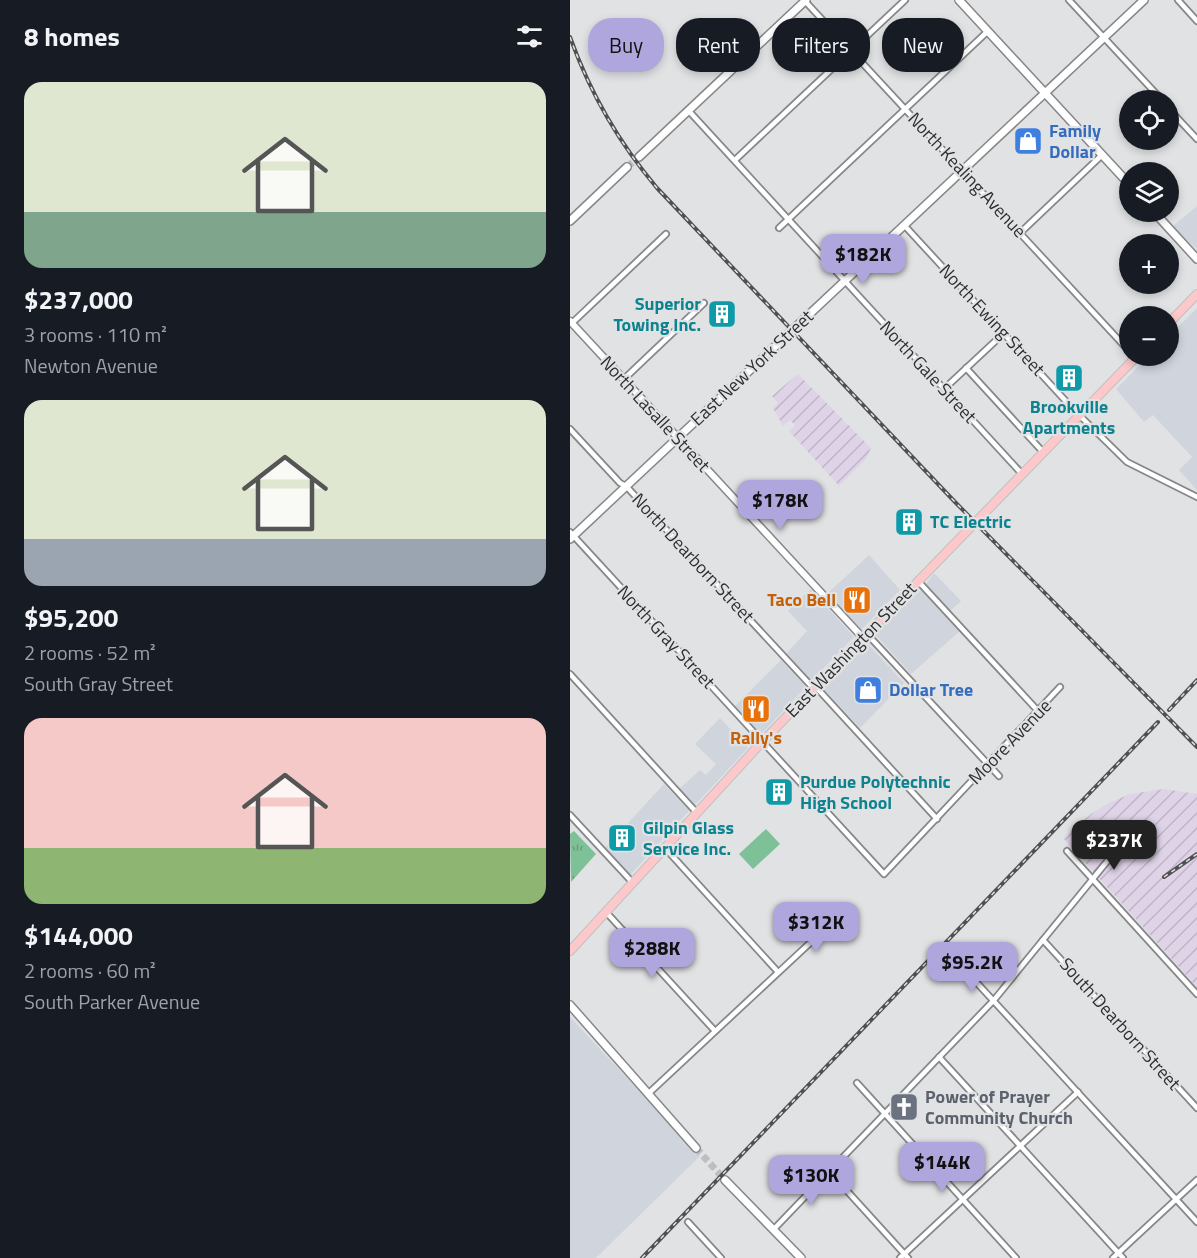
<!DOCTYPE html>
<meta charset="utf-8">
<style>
body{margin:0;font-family:"Titillium Web",sans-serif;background:#20242c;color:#f1f3f6;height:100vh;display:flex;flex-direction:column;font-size:22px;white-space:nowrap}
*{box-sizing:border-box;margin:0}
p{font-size:20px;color:#9ea1a6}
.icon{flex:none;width:33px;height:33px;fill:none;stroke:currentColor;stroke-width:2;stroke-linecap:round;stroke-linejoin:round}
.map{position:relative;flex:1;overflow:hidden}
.sheet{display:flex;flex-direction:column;background:#171b24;width:570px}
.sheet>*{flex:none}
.hud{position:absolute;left:18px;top:18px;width:519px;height:54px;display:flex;gap:12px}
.tools{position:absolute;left:549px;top:90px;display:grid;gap:12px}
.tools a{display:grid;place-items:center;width:60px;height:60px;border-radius:50%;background:#171b24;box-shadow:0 3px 9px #0003;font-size:30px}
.price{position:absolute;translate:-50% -51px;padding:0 14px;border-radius:12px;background:#afa6dd;color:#111;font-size:20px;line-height:39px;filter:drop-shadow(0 2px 3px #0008)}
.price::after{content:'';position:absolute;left:50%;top:36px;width:18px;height:14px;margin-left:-9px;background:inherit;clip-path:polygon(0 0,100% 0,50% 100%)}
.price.selected{background:#222;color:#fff}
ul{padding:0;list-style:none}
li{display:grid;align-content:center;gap:12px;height:318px;padding:0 24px}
li span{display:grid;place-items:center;height:186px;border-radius:18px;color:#555}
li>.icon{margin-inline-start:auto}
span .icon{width:108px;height:108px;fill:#fffc;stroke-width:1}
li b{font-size:26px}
h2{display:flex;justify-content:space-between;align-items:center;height:72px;padding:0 24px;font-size:26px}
.chip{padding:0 21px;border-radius:24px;background:#171b24;box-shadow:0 3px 9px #0003;font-size:21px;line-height:54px}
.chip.selected{background:#afa6dd;color:#111}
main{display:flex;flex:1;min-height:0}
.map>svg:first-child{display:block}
.built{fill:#d0d5dd}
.industrial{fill:url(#industrial-furrows)}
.grass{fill:#7ec198}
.park{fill:url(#park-tufts)}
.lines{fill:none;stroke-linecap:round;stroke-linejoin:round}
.secondary-tunnel{stroke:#bdbec0;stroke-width:7;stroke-dasharray:7 3.5;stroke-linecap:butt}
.minor-casing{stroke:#868788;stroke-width:8}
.tertiary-casing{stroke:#868788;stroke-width:9}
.secondary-casing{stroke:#868788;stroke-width:10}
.primary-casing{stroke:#c0c0c1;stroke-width:10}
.minor{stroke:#fff;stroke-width:4.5}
.tertiary{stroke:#fff;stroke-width:6}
.secondary{stroke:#fff;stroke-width:7}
.primary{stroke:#fdc8ca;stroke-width:8}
.rail-casing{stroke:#505051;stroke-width:4}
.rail{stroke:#e1e2e4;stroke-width:1.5;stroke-dasharray:4.5;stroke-linecap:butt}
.labels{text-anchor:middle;stroke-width:4.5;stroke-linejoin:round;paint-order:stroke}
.shop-label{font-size:18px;font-weight:bold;fill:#366cbe;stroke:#e1e2e4;text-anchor:start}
.street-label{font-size:18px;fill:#2e2e2f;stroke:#e1e2e4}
.culture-label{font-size:18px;font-weight:bold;fill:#0d838f;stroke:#e1e2e4;text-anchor:start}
.food-label{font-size:18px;font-weight:bold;fill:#c56008;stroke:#e1e2e4;text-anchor:end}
.worship-label{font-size:18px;font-weight:bold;fill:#5b616d;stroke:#e1e2e4;text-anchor:start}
</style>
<main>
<section class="sheet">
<h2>8 homes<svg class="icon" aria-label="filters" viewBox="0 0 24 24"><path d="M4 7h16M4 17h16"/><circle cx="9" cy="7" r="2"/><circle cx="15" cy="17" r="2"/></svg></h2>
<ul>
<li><span style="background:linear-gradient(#dfe7d0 70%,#7fa58c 0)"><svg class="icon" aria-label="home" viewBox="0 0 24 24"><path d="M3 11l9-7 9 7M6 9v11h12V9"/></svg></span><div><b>$237,000</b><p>3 rooms · 110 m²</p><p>Newton Avenue</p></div></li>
<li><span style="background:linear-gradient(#dfe7d0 75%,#9aa5b1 0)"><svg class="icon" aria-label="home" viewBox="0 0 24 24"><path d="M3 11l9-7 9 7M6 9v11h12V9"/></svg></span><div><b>$95,200</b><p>2 rooms · 52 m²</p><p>South Gray Street</p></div></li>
<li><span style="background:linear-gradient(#f6c9c9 70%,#8fb573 0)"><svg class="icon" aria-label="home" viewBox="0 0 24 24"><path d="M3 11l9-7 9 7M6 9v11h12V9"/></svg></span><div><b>$144,000</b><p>2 rooms · 60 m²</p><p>South Parker Avenue</p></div></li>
</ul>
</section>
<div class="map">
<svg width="627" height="1258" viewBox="0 0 627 1258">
<defs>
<pattern id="industrial-furrows" width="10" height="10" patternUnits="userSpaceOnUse" patternTransform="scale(1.5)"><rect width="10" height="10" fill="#dfd3e7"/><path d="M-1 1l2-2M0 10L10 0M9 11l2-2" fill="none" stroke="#c0b5c6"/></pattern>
<pattern id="park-tufts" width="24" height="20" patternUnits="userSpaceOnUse" patternTransform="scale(1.5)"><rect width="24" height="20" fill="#7ec198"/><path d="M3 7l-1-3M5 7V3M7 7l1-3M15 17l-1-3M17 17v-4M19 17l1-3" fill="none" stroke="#689d7c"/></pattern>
</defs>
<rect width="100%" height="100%" fill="#e1e2e4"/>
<!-- built -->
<g class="built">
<path d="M627,206V249L602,227Z"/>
<path d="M627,308V490L609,470L622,457L583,415L574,422L546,389L579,356H598L599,336Z"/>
<path d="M299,555L330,590L292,629L286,626L257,594Z"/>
<path d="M364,573L391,601L380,611L356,584Z"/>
<path d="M241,589L284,637L241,681L216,654L237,631L218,611Z"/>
<path d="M351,590L390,631L341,674L305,634Z"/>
<path d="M297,643L334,683L290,728L253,688Z"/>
<path d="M211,660L236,687L191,734L164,707Z"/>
<path d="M150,718L178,748L124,806L109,789L130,770L136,775L146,764L125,744Z"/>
<path d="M94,784L119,811L60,875L35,848Z"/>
<path d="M0,1017L130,1156L26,1258H0Z"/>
</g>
<!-- industrial -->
<g class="industrial">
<path d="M228,374L301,448L296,459L269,486L219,431L225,425L220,420L213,426L203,408L208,403L202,396Z"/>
<path d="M594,789L627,794V987L493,838L521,814L539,803L560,794Z"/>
</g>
<!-- grass -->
<path class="grass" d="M196,829L210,844L183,869L169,854Z"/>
<!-- park -->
<path class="park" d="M4,831L26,854L1,882L0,834Z"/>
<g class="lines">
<!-- secondary-tunnel -->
<g class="secondary-tunnel">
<path d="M57,167L69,157"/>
<path d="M126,1148L155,1180"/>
</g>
<!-- minor casing -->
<g class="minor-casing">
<g id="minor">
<path d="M234,0L560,352"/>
<path d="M499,0L592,100"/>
<path d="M608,0L627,21"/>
<path d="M598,108L627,139"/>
<path d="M118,110L452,474"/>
<path d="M165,160L335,0"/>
<path d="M334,225L504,410L557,462L627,497"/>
<path d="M209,228L418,31"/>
<path d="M450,233L532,155"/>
<path d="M2,323L96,234"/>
<path d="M396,368L473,452"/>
<path d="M54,379L134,303"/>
<path d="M374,389L434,333"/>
<path d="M0,429L50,483L56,486L244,689"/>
<path d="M0,532L314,874L490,687"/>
<path d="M348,581L469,712"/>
<path d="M297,634L429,776"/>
<path d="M0,674L127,813"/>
<path d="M246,687L367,819"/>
<path d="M0,815L63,883"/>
<path d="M95,848L208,972"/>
<path d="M497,851L627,994"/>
<path d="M36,912L145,1031"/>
<path d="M473,940L627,1108"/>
<path d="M396,971L627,1222"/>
<path d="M369,1057L553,1258"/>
<path d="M287,1083L446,1258"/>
<path d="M79,1093L270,915"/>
<path d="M259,1171L338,1258"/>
<path d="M118,1222L151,1258"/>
<path d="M204,1229L424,1000L548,848"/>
<path d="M330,1258L508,1092"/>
<path d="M543,1258L627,1180"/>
</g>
</g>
<!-- tertiary casing -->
<g class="tertiary-casing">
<path id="tertiary" d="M0,321L293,638"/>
</g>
<!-- secondary casing -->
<g class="secondary-casing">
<g id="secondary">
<path d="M389,0L560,185"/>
<path d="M69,157L236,0"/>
<path d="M584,212L627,259"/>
<path d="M0,221L57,167"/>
<path d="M0,539L574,0"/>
<path d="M0,1005L126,1148"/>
<path d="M155,1180L231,1258"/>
</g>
</g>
<!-- primary casing -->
<g class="primary-casing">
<g id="primary">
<path d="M598,324L627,294"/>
<path d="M0,951L193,741L567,356"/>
</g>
</g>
<!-- minor -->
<use href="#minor" class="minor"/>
<!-- tertiary -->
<use href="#tertiary" class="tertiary"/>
<!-- secondary -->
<use href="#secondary" class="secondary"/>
<!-- primary -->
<use href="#primary" class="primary"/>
<!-- rail casing -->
<g class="rail-casing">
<g id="rail">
<path d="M0,37C20,93 49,143 87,188L385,502L627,747"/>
<path d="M599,710L627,680"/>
<path d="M594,877L627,854"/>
<path d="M72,1258L588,722"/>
</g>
</g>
<!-- rail -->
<use href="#rail" class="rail"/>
</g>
<!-- icons -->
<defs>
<g id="shop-square" transform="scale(1.5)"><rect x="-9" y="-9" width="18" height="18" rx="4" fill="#3f7fe0" stroke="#e1e2e4"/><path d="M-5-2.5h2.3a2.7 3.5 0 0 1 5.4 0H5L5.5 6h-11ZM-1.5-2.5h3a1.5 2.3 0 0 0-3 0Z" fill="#fff"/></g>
<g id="building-square" transform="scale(1.5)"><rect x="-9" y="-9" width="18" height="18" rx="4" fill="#0f9aa8" stroke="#e1e2e4"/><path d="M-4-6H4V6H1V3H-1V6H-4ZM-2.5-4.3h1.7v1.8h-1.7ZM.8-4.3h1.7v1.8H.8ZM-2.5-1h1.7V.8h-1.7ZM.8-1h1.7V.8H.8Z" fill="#fff"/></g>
<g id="restaurant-square" transform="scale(1.5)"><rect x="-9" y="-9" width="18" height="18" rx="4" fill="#e8710a" stroke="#e1e2e4"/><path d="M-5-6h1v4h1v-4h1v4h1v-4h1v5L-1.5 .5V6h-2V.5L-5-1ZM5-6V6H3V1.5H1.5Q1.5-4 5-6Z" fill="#fff"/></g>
<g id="church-square" transform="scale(1.5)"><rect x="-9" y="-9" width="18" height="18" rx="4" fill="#6b7280" stroke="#e1e2e4"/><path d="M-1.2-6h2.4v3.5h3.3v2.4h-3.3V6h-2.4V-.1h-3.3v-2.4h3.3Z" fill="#fff"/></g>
</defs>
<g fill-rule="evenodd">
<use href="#shop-square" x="458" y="141"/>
<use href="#building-square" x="152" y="314"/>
<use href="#building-square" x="499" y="378"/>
<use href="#building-square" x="339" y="522"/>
<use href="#restaurant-square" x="287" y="600"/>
<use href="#shop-square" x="298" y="690"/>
<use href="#restaurant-square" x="186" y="709"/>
<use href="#building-square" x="209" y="792"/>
<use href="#building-square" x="52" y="838"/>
<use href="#church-square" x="334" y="1107"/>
</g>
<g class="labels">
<!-- shop labels -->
<g class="shop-label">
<text x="479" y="137">Family<tspan x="479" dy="21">Dollar</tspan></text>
<text x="319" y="696">Dollar Tree</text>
</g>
<!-- street labels -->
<g class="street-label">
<text transform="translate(397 175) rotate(47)" y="6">North Kealing Avenue</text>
<text transform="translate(422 320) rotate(47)" y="6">North Ewing Street</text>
<text transform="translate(182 368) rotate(-43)" y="6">East New York Street</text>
<text transform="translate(358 372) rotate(47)" y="6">North Gale Street</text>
<text transform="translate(85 414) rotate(47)" y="6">North Lasalle Street</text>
<text transform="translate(123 558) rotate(47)" y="6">North Dearborn Street</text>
<text transform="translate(96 637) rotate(47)" y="6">North Gray Street</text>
<text transform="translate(281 650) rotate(-46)" y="6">East Washington Street</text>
<text transform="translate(440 742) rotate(-46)" y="6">Moore Avenue</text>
<text transform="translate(550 1024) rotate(48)" y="6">South Dearborn Street</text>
</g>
<!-- culture labels -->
<g class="culture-label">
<text x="131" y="310" text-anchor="end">Superior<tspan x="131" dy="21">Towing Inc.</tspan></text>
<text x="499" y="413" text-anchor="middle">Brookville<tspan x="499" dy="21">Apartments</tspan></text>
<text x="360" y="528">TC Electric</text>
<text x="230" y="788">Purdue Polytechnic<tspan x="230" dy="21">High School</tspan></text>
<text x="73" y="834">Gilpin Glass<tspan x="73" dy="21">Service Inc.</tspan></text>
</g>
<!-- food labels -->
<g class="food-label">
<text x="266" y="606">Taco Bell</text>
<text x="186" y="744" text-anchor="middle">Rally's</text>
</g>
<!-- worship labels -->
<g class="worship-label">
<text x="355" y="1103">Power of Prayer<tspan x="355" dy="21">Community Church</tspan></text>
</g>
</g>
</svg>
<div class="tools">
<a><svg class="icon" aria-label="locate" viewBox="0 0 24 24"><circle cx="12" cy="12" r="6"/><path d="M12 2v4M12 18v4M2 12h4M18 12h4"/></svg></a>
<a><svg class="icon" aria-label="layers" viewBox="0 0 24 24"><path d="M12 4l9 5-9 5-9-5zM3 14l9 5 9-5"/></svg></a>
<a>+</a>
<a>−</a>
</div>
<b class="price" style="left:293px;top:285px">$182K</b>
<b class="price" style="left:210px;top:531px">$178K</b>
<b class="price selected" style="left:544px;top:871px">$237K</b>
<b class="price" style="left:246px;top:953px">$312K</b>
<b class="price" style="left:82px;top:979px">$288K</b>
<b class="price" style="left:402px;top:993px">$95.2K</b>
<b class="price" style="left:372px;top:1193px">$144K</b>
<b class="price" style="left:241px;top:1206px">$130K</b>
<div class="hud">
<a class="chip selected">Buy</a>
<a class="chip">Rent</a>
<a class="chip">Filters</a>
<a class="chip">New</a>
</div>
</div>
</main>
